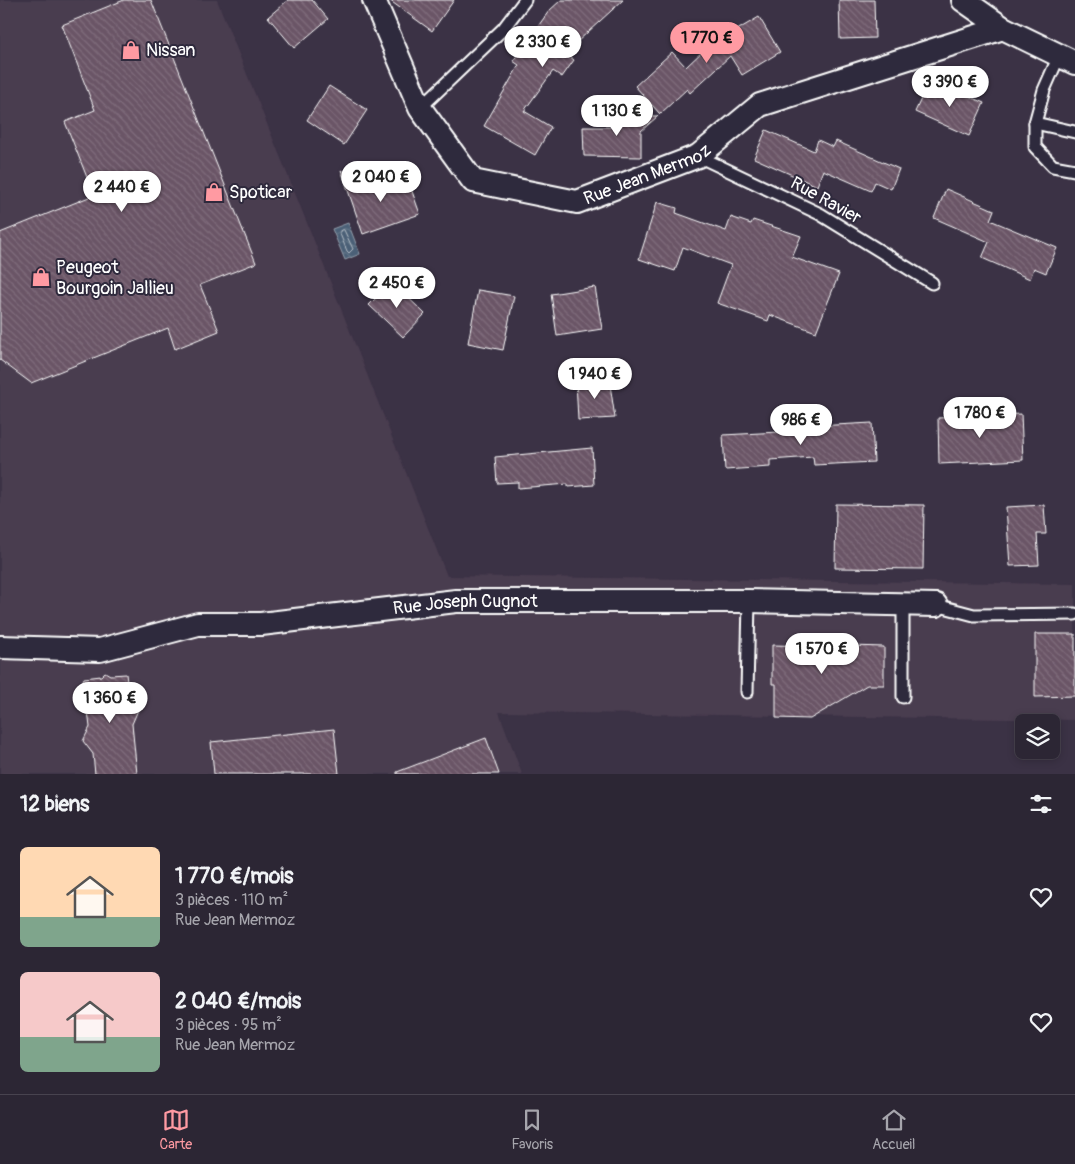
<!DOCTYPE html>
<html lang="fr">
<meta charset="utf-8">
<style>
body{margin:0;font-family:Pangolin,sans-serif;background:#342e3c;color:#f1f3f6;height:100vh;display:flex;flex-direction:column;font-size:19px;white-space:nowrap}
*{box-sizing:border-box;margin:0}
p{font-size:16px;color:#a6a5ac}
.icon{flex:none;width:28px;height:28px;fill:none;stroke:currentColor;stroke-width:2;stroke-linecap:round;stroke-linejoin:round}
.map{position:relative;height:774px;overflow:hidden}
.details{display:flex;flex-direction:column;background:#2c2634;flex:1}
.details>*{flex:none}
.tools{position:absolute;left:1015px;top:714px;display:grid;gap:10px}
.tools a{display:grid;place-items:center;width:45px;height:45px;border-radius:8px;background:#2c2634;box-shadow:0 2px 8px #0003,0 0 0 1px #48434f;font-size:25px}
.price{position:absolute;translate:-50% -42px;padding:0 11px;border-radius:18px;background:#fff;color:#222;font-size:16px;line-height:32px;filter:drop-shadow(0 1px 2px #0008)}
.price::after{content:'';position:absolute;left:50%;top:30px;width:15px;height:11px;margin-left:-8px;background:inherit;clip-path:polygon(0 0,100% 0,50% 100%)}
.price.selected{background:#ff9aa2;color:#111}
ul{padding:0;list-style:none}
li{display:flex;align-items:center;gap:15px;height:125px;padding:0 20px}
li span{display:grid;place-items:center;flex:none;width:140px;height:100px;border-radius:8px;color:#555}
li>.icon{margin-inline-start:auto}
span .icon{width:60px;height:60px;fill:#fffc;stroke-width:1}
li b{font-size:21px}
h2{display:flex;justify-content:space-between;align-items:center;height:60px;padding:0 20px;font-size:21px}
.dock{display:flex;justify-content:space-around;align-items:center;height:70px;border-top:1px solid #48434f;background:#2c2634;font-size:14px;color:#a6a5ac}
.dock a{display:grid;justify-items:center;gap:2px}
.dock .selected{color:#ff9aa2}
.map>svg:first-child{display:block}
.built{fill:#493c4f}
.water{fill:url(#water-waves);stroke:#94a0ad}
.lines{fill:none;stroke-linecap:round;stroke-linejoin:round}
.shore{stroke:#b7c0c9;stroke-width:1}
.building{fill:url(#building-back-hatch);stroke:#fff}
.lane-casing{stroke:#fff;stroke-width:15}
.street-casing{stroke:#fff;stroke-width:26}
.lane{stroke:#2f2a3d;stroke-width:11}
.street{stroke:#2f2a3d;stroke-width:22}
.labels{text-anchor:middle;stroke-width:4;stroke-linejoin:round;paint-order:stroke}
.poi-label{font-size:18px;fill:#fff;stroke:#2f2a3d;text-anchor:start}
.street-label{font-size:18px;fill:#fff;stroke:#2f2a3d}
</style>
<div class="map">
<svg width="1075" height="774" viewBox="0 0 1075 774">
<defs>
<pattern id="water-waves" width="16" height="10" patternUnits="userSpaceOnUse" patternTransform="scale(1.25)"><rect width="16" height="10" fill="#4c6177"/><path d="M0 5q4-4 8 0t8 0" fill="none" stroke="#67798b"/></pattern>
<pattern id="building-back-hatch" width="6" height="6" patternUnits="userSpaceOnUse" patternTransform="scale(1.25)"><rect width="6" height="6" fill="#6a5466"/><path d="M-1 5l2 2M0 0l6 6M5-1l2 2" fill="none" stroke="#806e7d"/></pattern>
</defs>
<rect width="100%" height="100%" fill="#3b3245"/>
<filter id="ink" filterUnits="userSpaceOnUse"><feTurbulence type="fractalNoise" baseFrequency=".02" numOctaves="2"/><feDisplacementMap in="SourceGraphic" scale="10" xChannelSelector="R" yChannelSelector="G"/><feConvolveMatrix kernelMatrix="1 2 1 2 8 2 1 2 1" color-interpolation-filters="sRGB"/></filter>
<g filter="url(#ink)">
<!-- built -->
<path class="built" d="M0,0H217L309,228L447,576L1075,584V720L499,712L522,774H0Z"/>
<!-- water -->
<path class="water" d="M348,223L360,254L345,260L332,229Z"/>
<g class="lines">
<!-- shore -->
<path class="shore" d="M344,230L353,249L349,253L347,251L340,234V231Z"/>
</g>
<!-- building -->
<g class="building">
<path d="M124,0H151L256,263L200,285L219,331L175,349L168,328L31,383L0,360V233L94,195L65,122L95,110L62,25Z"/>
<path d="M288,0H312L328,19L294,48L268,17Z"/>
<path d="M389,0H454L432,31Z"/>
<path d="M561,0H623L565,53L574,60L562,77L553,71L524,111L551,127L535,155L484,126L519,65L513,61L549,11Z"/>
<path d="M839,0H874L875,38L840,39Z"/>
<path d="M759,17L780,52L742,75L730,56L690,93L687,89L660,114L635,86L672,52L686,67L705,49Z"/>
<path d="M930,79L984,103L969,136L915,112Z"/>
<path d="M329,86L367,110L344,145L307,120Z"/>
<path d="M612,116H658L641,131V157L584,156L583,127H612Z"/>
<path d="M766,130L814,151L818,140L833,147L836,141L899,169L891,189L875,182L871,191L823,170L817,186L754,158Z"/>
<path d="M341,170L371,190L407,177L420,214L363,234Z"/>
<path d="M946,189L994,210L990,220L1057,248L1046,273L1034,268L1030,279L982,258L989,242L934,218Z"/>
<path d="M657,202L677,208L676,213L726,231L731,217L751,224L753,220L801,236L792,257L839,274L816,332L770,315L768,321L717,303L731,265L683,247L675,271L639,259Z"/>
<path d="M392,282L425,314L403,337L369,305Z"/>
<path d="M595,287L602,329L557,336L551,294Z"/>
<path d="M478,290L514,296L503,350L468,343Z"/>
<path d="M609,378L615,418L578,420L576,381Z"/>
<path d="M1021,414L1023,460L939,464L938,418Z"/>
<path d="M872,423L874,462L814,465L813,457L770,460V467L725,470L723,435L798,431V427Z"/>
<path d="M592,448L594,485L568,487V484L518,488V482L497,483L495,457Z"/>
<path d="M836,504L924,505L923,569L835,568Z"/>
<path d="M1044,505L1046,534H1037L1039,565L1010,566L1006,507Z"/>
<path d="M1035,634H1075V696L1035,697Z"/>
<path d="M814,640H852V646L884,647V685H867L810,719L776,718V684H772V645L814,646Z"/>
<path d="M105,672L110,675L126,674L129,698L138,710L132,724L137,774H95L93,754L83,741L90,727L87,704L78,692L84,678L101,676Z"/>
<path d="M334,729L339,774H214L211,742Z"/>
<path d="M486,738L499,774H397V772Z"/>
</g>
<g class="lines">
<!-- lane casing -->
<g class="lane-casing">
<g id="lane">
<path d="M1059,56L1044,90L1035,123V147L1053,166L1075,170"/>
<path d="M420,108L503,29L525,0"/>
<path d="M1035,123L1075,132"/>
<path d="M698,156L820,214L932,283"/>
<path d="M903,604V697"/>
<path d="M936,605L974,615L1075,614"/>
<path d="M747,692L749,601"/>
</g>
</g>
<!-- street casing -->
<g class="street-casing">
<g id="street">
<path id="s1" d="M374,0L420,108L473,181L577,202L698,156L760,105L1003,28"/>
<path d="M963,0L1003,28L1075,63"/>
<path id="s2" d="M0,647L100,650L198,624H261L456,601H749L936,605"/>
</g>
</g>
<!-- lane -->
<use href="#lane" class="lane"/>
<!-- street -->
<use href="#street" class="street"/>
</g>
</g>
<!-- icons -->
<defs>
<g id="shop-bare" transform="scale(1.5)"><path d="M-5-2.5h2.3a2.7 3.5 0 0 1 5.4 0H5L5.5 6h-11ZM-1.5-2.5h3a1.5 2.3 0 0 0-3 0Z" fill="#ff9aa2" stroke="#2f2a3d" stroke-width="2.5" paint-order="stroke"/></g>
</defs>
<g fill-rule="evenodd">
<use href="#shop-bare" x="131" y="50"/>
<use href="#shop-bare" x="214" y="192"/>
<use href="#shop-bare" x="41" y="277"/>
</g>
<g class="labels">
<!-- poi labels -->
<g class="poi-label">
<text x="146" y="56">Nissan</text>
<text x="229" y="198">Spoticar</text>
<text x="56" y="273">Peugeot<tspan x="56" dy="21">Bourgoin Jallieu</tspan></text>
</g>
<!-- street labels -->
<g class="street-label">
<text dy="6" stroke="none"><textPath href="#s1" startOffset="389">Rue Jean Mermoz</textPath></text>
<text transform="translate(826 200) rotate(29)" y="6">Rue Ravier</text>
<text dy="6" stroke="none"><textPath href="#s2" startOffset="470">Rue Joseph Cugnot</textPath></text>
</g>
</g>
</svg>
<div class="tools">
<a><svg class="icon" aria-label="layers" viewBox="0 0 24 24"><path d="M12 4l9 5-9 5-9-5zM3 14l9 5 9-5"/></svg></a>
</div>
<b class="price selected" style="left:707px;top:64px">1 770 €</b>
<b class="price" style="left:543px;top:68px">2 330 €</b>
<b class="price" style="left:950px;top:108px">3 390 €</b>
<b class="price" style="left:617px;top:137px">1 130 €</b>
<b class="price" style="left:381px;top:203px">2 040 €</b>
<b class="price" style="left:122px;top:213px">2 440 €</b>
<b class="price" style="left:397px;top:309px">2 450 €</b>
<b class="price" style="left:595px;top:400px">1 940 €</b>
<b class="price" style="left:980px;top:439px">1 780 €</b>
<b class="price" style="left:801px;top:446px">986 €</b>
<b class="price" style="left:822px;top:675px">1 570 €</b>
<b class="price" style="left:110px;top:724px">1 360 €</b>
</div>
<section class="details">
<h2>12 biens<svg class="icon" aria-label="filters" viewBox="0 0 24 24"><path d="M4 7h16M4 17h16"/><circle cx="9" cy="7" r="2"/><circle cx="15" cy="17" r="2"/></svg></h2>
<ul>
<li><span style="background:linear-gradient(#ffd9b3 70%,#7fa58c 0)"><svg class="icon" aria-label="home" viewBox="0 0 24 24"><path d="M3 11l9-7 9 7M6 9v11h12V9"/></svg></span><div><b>1 770 €/mois</b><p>3 pièces · 110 m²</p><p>Rue Jean Mermoz</p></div><svg class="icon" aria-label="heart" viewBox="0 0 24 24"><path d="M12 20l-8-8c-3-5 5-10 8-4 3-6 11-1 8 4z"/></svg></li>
<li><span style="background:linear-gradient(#f6c9c9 65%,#7fa58c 0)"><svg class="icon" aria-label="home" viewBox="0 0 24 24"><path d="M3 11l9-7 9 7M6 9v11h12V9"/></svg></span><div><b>2 040 €/mois</b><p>3 pièces · 95 m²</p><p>Rue Jean Mermoz</p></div><svg class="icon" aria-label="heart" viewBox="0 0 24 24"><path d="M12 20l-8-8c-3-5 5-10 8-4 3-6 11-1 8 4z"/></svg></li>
</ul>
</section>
<nav class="dock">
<a class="selected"><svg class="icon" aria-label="map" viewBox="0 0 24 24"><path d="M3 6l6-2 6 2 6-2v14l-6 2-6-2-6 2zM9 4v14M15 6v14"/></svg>Carte</a>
<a><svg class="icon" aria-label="saved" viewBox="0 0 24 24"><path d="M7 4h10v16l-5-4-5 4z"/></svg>Favoris</a>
<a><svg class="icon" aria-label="home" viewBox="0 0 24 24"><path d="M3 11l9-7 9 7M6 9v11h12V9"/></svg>Accueil</a>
</nav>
